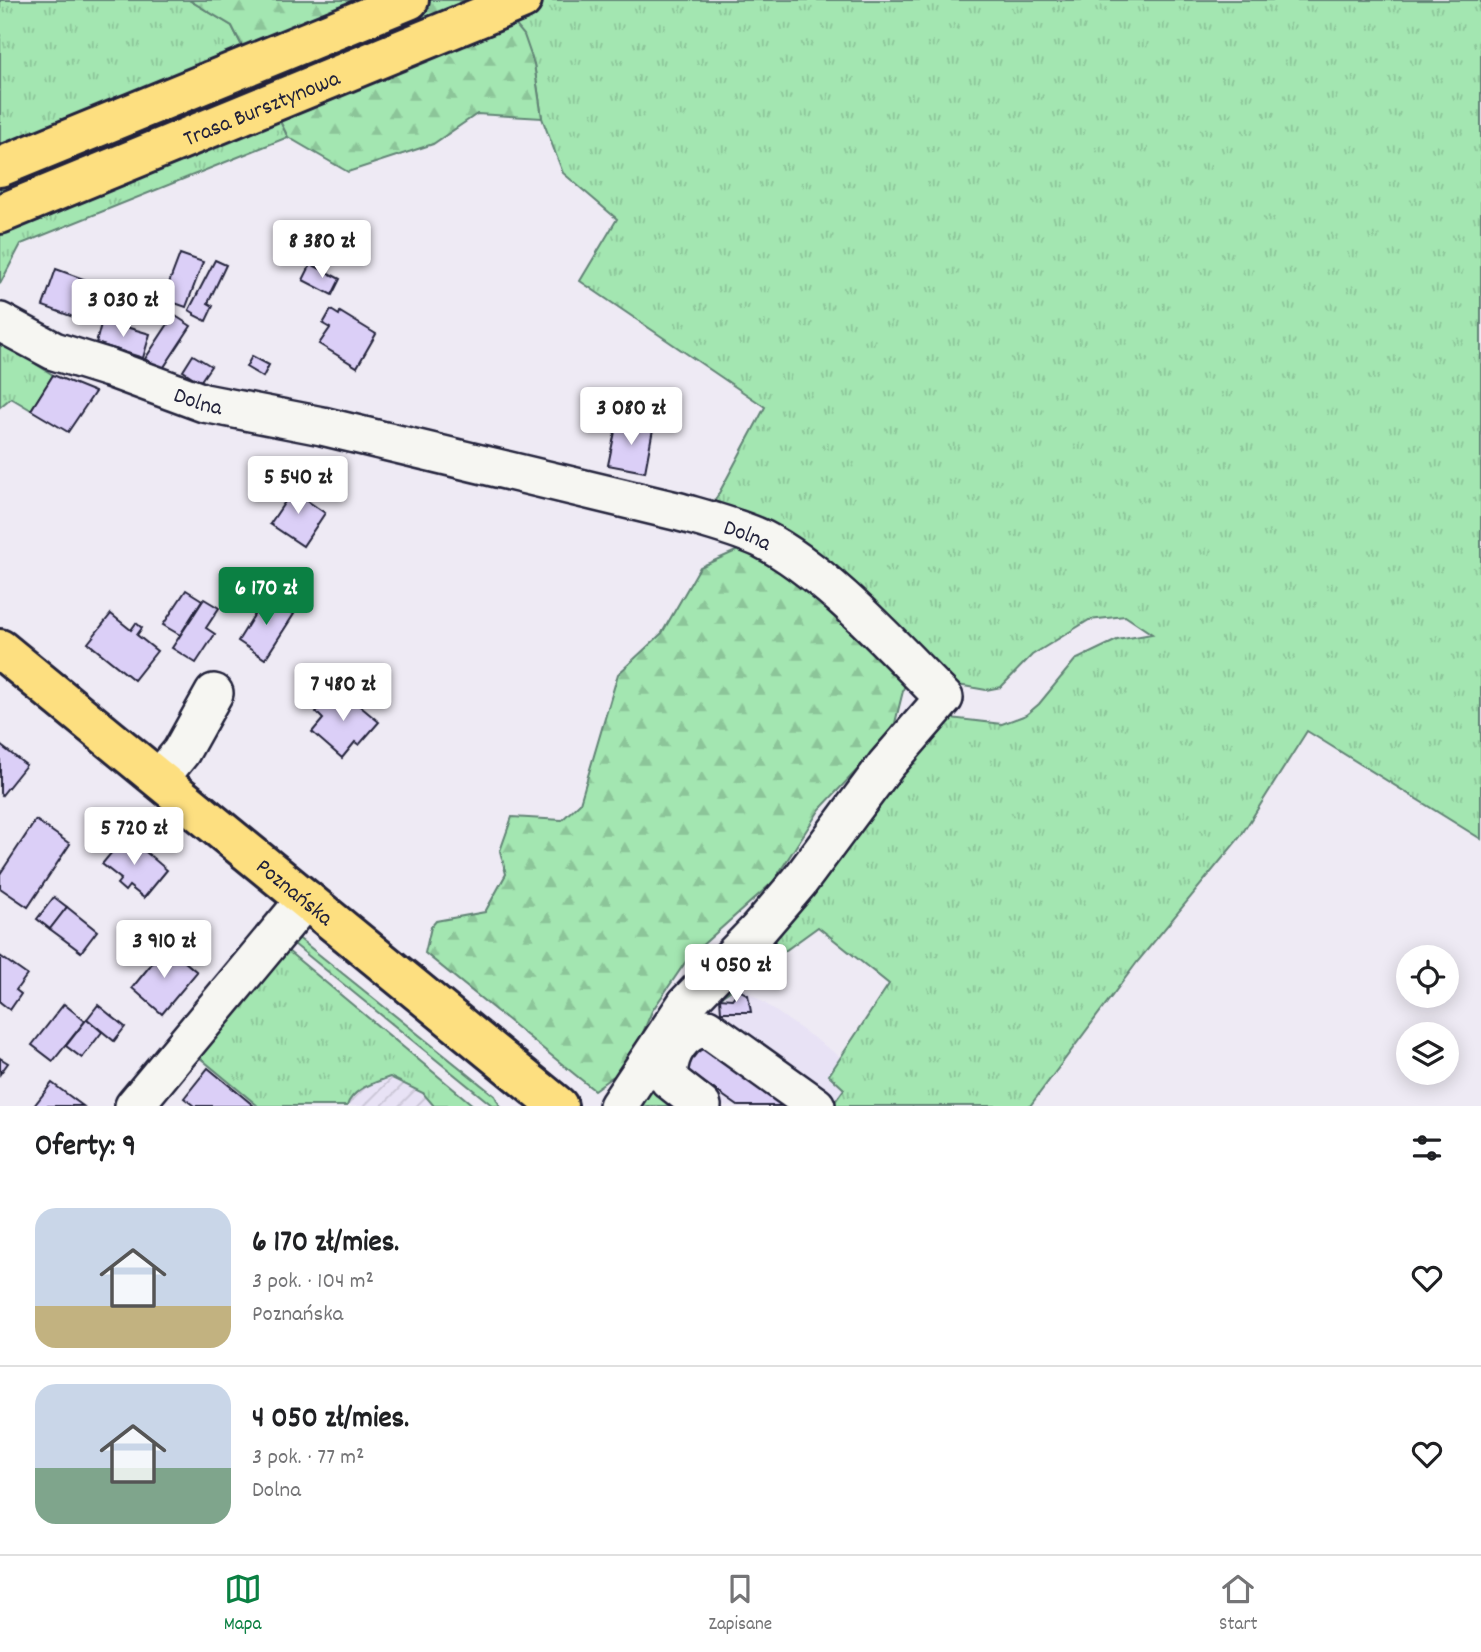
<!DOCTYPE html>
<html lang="pl">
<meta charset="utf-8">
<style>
body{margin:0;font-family:Dekko,sans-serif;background:#f6f6f6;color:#202124;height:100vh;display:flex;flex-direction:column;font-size:26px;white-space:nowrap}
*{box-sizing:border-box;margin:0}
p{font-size:23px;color:#757577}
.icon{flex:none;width:38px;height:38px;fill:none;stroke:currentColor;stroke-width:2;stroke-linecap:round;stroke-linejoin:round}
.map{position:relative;height:1106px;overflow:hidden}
.side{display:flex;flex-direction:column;background:#fff;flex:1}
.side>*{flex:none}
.tools{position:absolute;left:1396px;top:945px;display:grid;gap:14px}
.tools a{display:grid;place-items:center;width:63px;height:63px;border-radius:50%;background:#fff;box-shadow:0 4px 18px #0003;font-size:35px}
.price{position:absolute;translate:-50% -60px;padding:0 16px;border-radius:7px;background:#fff;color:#222;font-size:23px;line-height:46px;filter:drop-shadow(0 2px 4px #0008)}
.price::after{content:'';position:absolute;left:50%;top:42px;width:21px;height:16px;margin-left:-10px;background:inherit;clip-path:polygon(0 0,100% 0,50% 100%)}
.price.on{background:#0b8043;color:#fff}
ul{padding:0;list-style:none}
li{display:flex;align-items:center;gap:21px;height:175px;padding:0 35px}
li+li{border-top:2px solid #e0e0e0}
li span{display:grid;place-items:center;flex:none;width:196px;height:140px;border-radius:21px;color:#555}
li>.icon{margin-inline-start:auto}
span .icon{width:84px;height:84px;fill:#fffc;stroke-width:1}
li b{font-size:30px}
h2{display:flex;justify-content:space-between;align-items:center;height:84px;padding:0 35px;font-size:30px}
.menu{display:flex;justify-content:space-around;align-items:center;height:98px;border-top:2px solid #e0e0e0;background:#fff;font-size:19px;color:#757577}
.menu a{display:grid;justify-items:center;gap:4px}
.menu .on{color:#0b8043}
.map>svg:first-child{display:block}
.built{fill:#e8e2f5}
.industrial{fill:url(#industrial-furrows)}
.grass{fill:url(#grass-tufts);stroke:#628476;stroke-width:2}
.forest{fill:url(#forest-firs);stroke:#628476;stroke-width:2}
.building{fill:#dbcff7;stroke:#22223b;stroke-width:2}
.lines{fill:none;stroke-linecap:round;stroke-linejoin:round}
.minor-casing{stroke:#22223b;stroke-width:42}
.major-casing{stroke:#22223b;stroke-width:44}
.minor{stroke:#f6f6f2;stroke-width:37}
.major{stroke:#fddf80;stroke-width:38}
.labels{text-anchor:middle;stroke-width:5;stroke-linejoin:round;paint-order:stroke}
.street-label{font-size:23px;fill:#22223b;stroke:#f6f6f2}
</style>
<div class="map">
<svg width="1481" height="1106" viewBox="0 0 1481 1106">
<defs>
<pattern id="industrial-furrows" width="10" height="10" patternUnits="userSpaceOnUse" patternTransform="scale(1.75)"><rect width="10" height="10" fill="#e8e2f5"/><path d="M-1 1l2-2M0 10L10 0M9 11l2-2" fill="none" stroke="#c7c2d3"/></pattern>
<pattern id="grass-tufts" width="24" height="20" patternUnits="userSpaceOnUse" patternTransform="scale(1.75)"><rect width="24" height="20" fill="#a3e6b1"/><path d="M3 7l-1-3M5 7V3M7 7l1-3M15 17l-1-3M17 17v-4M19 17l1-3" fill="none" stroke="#8cc599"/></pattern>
<pattern id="forest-firs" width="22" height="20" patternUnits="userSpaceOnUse" patternTransform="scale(1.75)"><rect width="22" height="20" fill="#a3e6b1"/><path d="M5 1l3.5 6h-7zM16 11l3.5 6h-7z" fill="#8cc599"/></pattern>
</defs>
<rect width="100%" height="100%" fill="#eeeaf4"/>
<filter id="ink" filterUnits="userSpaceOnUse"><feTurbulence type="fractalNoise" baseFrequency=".0143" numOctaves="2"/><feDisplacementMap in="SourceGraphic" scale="14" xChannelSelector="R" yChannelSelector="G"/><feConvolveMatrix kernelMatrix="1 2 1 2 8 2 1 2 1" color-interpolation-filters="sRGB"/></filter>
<g filter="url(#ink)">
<!-- built -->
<path class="built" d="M723,976L743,988L842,1058L830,1075L844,1089L832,1106H627Z"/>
<!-- industrial -->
<path class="industrial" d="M367,1017L474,1106H295Z"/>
<!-- grass -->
<g class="grass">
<path d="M0,0H189L232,26L288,137L21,244L0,284Z"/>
<path d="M495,0H1481V839L1307,731L1240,837L1138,961L1030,1106H832L844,1089L829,1075L889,984L818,927L702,1011L942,717L1002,724L1026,715L1039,704L1075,660L1117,640L1152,634L1125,616L1089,620L1032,655L1001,687L986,690L958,685L903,641L711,508L765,407L580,281L617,219L563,173L542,118L534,64Z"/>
<path d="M0,335L28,348L36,364L53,375L31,410L11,398L0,407Z"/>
<path d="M296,936L495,1096L500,1106H493L289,940Z"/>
<path d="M282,946L474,1106H434L423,1093L390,1077C374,1083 352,1089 347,1106H258L193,1052Z"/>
<path d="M642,1083L668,1102L669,1106H627Z"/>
</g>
<!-- forest -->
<g class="forest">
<path d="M189,0H495L524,35L534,64L542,118L477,114L433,144L348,172L288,137L232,26Z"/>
<path d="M745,547L841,614L905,683L895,723L874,752L820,809L773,882L689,957L652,1011L634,1054L621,1073L612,1077L594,1090L425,953L431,927L436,921L485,912L506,874L500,851L512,817L562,820L580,803L618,674L662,633L700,567Z"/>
</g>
<!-- building -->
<g class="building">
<path d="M180,254L203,262L186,307L163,299Z"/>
<path d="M215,260L226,265L208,303L213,306L206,321L194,315V313L189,310Z"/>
<path d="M311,264L340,279L332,295L303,280Z"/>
<path d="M56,269L89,281L76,318L43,306Z"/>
<path d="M121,285L157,296L153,310L117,299Z"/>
<path d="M331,310L339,315L340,312L376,334L357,367L319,344L330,328L323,324Z"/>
<path d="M174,315L191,326L162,370L145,359Z"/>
<path d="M102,320L150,334L143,358L96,343Z"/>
<path d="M193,355L211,366L200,382L183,371Z"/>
<path d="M252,356L269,365L263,377L246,367Z"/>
<path d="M53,375L95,392L68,432L31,410Z"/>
<path d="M617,422L653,429L645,472L608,465Z"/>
<path d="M297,484L311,492L306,500L325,513L303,546L270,524Z"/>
<path d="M186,590L202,600L180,635L163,625Z"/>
<path d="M266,596L294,614L265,659L238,641Z"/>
<path d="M204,599L219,608L206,628L215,634L196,663L172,648Z"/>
<path d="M111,614L131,630L136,623L142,628L137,635L157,651L134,680L88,643Z"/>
<path d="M337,687L379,722L359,745L355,742L342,758L312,732L323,719L316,712Z"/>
<path d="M0,745L26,765L2,795L0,793Z"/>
<path d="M36,820L70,844L28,907L0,888V874Z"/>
<path d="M126,835L167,870L144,898L129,886L125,891L117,884L121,879L102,864Z"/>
<path d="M54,897L67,907L50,929L37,919Z"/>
<path d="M67,907L97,931L81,952L50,929Z"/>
<path d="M166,946L197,972L162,1014L132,988Z"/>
<path d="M0,956L27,975L16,990L21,994L10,1010L0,1002Z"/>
<path d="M739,990L748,995L751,1012H721L720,998L732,999Z"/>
<path d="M64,1004L85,1021L53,1061L32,1045Z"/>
<path d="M98,1005L125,1027L114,1041L87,1019Z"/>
<path d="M87,1019L102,1032L82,1058L66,1046Z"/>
<path d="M696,1044L785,1106H738L681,1066Z"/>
<path d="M0,1058L8,1063L0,1074Z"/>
<path d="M208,1068L254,1106H194L184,1098Z"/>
<path d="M52,1083L83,1106H34Z"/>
</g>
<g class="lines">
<!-- minor casing -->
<g class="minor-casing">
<g id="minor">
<path id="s1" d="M0,322L54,351L109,368L204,403L322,426L680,512C708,520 736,527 762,539C825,571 894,648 944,698L886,765L799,882L757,931L686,1004L618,1106"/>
<path d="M159,779L181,752L214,693"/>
<path d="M134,1106L306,899"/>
<path d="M702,1106L669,1080C666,1056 682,1029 707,1028L816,1106"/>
</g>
</g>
<!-- major casing -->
<g class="major-casing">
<g id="major">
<path d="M0,167L409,0"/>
<path id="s2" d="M0,214L522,0"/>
<path id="s3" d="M0,649L558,1106"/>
</g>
</g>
<!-- minor -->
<use href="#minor" class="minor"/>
<!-- major -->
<use href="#major" class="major"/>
</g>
</g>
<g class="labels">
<!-- street labels -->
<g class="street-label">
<text dy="8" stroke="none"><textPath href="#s2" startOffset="282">Trasa Bursztynowa</textPath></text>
<text dy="8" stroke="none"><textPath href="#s1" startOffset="214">Dolna</textPath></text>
<text dy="8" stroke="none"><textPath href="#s1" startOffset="780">Dolna</textPath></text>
<text dy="8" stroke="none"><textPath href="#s3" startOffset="382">Poznańska</textPath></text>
</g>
</g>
</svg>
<div class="tools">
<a><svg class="icon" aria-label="locate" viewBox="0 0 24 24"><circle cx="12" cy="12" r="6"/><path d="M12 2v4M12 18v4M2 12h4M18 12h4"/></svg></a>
<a><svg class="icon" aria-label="layers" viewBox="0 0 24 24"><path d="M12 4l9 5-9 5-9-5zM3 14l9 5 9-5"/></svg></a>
</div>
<b class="price" style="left:322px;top:280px">8 380 zł</b>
<b class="price" style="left:123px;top:339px">3 030 zł</b>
<b class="price" style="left:631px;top:447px">3 080 zł</b>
<b class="price" style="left:298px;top:516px">5 540 zł</b>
<b class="price on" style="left:266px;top:627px">6 170 zł</b>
<b class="price" style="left:343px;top:723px">7 480 zł</b>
<b class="price" style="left:134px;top:867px">5 720 zł</b>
<b class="price" style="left:164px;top:980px">3 910 zł</b>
<b class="price" style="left:736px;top:1004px">4 050 zł</b>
</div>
<section class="side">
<h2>Oferty: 9<svg class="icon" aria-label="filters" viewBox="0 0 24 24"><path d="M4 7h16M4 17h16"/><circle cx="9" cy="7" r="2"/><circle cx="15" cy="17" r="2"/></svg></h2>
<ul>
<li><span style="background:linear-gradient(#c9d6e8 70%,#c2b280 0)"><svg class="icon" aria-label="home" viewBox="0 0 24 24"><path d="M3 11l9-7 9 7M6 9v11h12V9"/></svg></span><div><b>6 170 zł/mies.</b><p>3 pok. · 104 m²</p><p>Poznańska</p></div><svg class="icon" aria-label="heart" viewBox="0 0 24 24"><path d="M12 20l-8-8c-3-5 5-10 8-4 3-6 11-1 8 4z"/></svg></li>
<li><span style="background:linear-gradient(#c9d6e8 60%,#7fa58c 0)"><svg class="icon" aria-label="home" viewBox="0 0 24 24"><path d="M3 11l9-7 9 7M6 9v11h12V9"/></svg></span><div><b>4 050 zł/mies.</b><p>3 pok. · 77 m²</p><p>Dolna</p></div><svg class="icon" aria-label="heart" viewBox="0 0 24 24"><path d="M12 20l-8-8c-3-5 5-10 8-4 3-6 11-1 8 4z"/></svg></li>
</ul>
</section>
<nav class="menu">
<a class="on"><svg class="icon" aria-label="map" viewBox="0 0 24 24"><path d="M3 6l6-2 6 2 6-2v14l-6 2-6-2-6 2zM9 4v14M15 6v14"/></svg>Mapa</a>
<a><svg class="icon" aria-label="saved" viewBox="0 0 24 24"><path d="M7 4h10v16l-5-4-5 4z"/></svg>Zapisane</a>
<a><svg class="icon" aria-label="home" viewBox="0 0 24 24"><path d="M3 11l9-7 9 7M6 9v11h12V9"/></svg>Start</a>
</nav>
